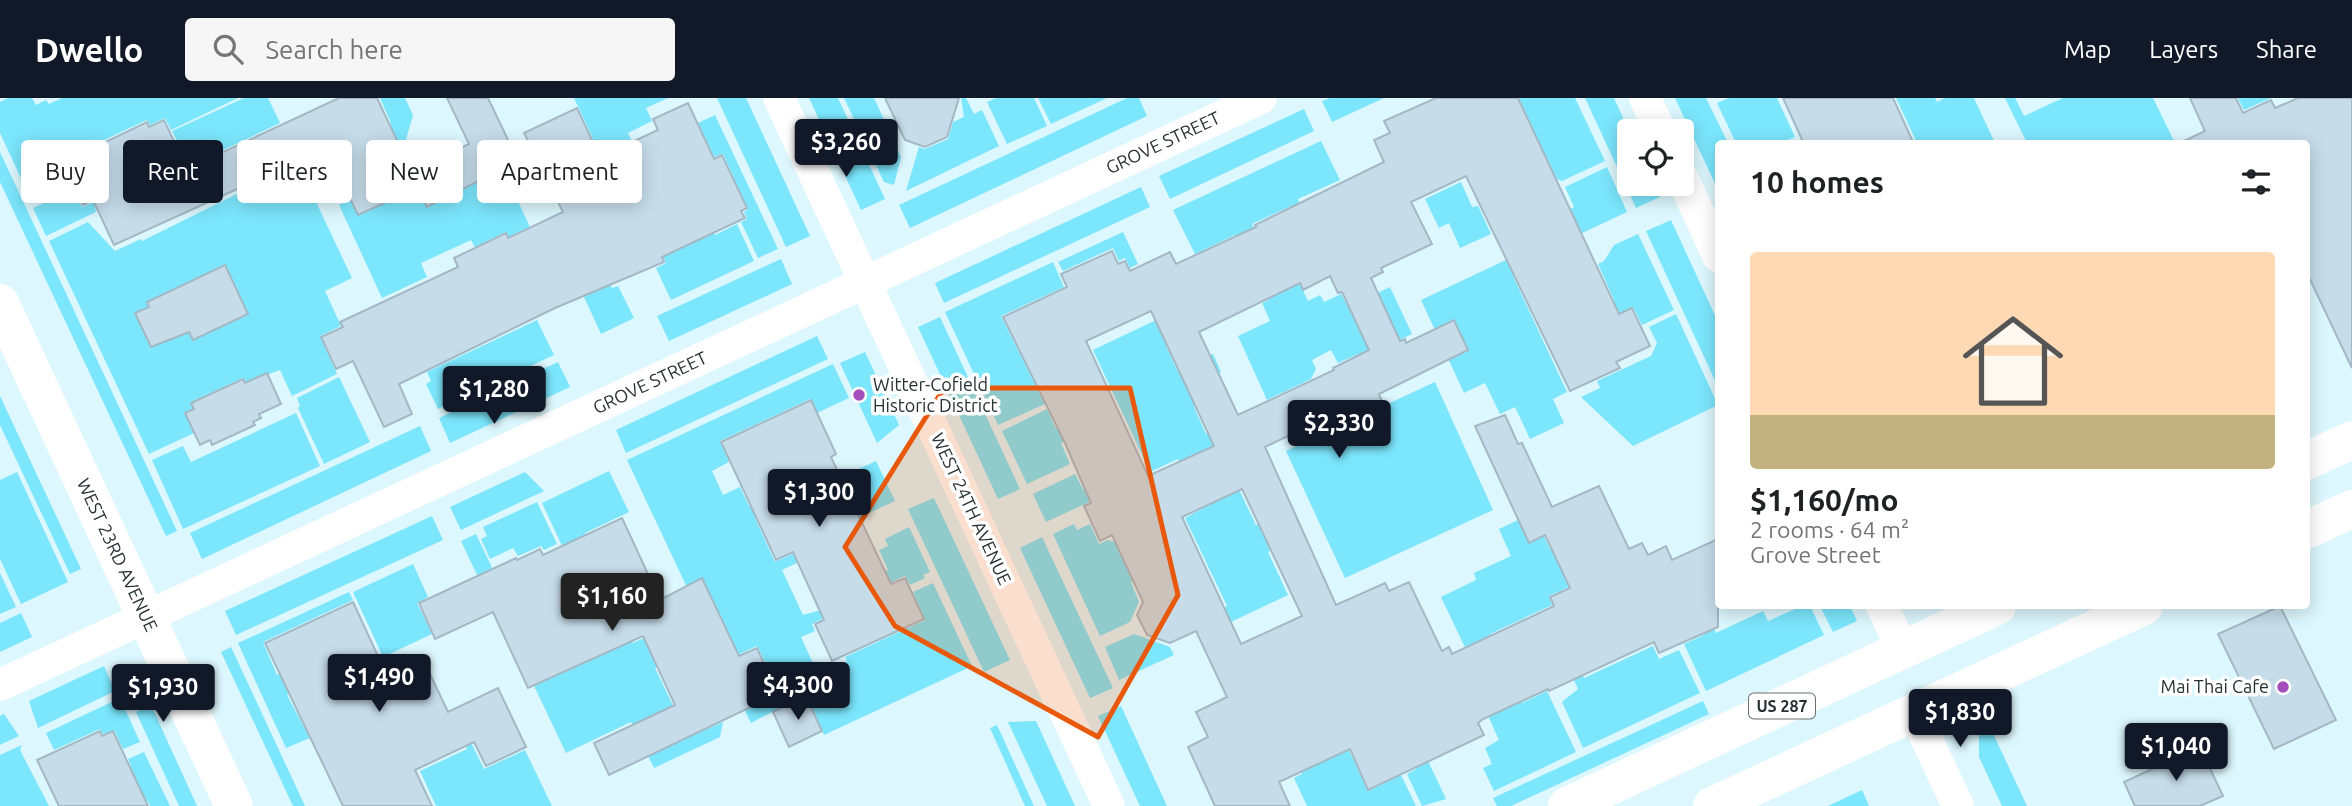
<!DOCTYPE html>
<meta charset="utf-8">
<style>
body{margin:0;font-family:Ubuntu,sans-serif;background:#f6f6f6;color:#202124;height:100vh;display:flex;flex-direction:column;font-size:26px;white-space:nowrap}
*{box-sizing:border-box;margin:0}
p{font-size:23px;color:#757577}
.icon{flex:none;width:38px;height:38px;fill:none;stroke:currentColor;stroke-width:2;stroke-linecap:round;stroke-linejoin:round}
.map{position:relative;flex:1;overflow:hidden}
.details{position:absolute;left:1715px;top:42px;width:595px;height:469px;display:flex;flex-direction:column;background:#fff;border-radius:7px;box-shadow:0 4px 18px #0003}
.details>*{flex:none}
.banner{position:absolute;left:21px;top:42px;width:665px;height:63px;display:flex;gap:14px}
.buttons{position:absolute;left:1617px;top:21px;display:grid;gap:14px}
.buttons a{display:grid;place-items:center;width:77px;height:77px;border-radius:7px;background:#fff;box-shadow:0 4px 18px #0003;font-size:35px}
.price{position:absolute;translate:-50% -60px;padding:0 16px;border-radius:7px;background:#111827;color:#fff;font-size:23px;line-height:46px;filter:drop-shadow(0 2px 4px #0008)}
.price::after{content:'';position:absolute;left:50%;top:42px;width:21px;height:16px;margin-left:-10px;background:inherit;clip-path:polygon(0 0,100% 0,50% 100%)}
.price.active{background:#222;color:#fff}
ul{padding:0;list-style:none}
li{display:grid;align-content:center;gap:14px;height:371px;padding:0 35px}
li span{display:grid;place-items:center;height:217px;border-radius:7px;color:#555}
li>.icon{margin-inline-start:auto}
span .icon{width:126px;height:126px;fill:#fffc;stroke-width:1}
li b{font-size:30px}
h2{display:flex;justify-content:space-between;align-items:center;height:84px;padding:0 35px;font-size:30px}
.chip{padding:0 24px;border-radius:7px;background:#fff;box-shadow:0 4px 18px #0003;font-size:24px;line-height:63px}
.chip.active{background:#111827;color:#fff}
header{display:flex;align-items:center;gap:42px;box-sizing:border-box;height:98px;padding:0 35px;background:#111827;color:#fff}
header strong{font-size:33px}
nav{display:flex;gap:38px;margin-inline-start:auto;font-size:24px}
.search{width:490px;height:63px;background:#f6f6f6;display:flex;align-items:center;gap:18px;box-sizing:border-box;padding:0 24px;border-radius:7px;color:#757577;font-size:26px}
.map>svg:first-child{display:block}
.green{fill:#7ce6fc}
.building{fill:#c6dce9;stroke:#a3b8c5;stroke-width:2;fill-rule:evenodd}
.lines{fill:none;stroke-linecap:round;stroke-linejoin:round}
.minor{stroke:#fff;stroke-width:32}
.tertiary{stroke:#fff;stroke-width:38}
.primary{stroke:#fff;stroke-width:38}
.marked{fill:#e8590c;fill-opacity:0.2;stroke:#e8590c;stroke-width:5;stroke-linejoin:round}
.poi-dot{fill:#a54fbd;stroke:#fff;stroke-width:2.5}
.labels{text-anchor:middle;stroke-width:7;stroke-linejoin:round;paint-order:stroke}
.shield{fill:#fff;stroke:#686f71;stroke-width:2}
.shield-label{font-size:16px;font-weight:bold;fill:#273134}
.street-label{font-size:18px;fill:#273134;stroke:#fff}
.poi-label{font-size:18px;fill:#273134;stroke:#fff;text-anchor:start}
</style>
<header>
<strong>Dwello</strong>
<div class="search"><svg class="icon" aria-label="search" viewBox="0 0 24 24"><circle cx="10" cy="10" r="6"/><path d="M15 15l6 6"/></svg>Search here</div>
<nav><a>Map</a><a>Layers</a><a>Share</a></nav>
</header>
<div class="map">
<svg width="2352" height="708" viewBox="0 0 2352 708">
<rect width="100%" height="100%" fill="#dcf7fd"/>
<!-- green -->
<g class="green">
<path d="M8,0H32L36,7L46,2L49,6L62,0H238L171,32L165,20L150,27L147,22L70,58L75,71L66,75L70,84L31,102L0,35V4Z"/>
<path d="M244,0H268L280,25L179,73L164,57L180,49L172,33Z"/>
<path d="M380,0H405L413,17L405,45L352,68L325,56L391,25Z"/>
<path d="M574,0H668L646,10L652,23L628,35L659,103L576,55L595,45Z"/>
<path d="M717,0H746L810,138L786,149Z"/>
<path d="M809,0H838L885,101L861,112Z"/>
<path d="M844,0H874L901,59L894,87L884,84Z"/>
<path d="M961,0H966L974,16L982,12L999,48L906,93L919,49L925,51L948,41L953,24L964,19Z"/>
<path d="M996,0H1034L1047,28L1007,46L987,4Z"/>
<path d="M1038,0H1107L1051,26Z"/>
<path d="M1127,0H1139L1147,18L910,130L899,107Z"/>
<path d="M1330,0H1384L1332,24L1322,3Z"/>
<path d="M1519,0H1575L1605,63L1562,83L1557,81L1542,50L1469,83L1533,31Z"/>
<path d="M1585,0H1614L1629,33V86H1654L1660,99L1636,110Z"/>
<path d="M1675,0H1706L1728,45L1718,46V92Z"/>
<path d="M1729,0H1777L1795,39L1781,45H1736L1717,5Z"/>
<path d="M1896,0H1935L1937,4L1945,0H1974L1995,45H1917Z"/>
<path d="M2005,0H2015L2024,18L2063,0H2153L2175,45H2027Z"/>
<path d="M2238,0H2271L2244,12Z"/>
<path d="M1304,11L1314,33L1170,101L1159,78Z"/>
<path d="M715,17L778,151L758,160L741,124L747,121L744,114L748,111L723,56L714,59L698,25Z"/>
<path d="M1321,43L1340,82L1298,101L1302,111L1292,116L1289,109L1252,126L1255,132L1299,184L1308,203L1320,197L1324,204L1341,196L1348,209L1390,189L1412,236L1361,260L1358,256L1338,265L1331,252L1312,262L1316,271L1311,281L1267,302L1238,238L1270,223L1262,205L1269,202L1267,199L1235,137L1195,156L1173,112Z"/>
<path d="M518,52L536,92L517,101L530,129L516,135L517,139L510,142L506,134L479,147L483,155L479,157L471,142L421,165L427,179L382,200L339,107L442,58L459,93L511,69L506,57Z"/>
<path d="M0,54L177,433L166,438L0,84Z"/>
<path d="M1607,69L1627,114L1578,137L1569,112L1574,109L1565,89Z"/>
<path d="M300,70L352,180L325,193L341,228L320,238L337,276L292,298L280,272L246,284L243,280L191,304L193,311L185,315L194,335L149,356L49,143L88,124L115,153L141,141L142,143L247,91L249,94Z"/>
<path d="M1461,84L1472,109L1478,108L1491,136L1460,150L1449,125L1439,130L1425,101Z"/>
<path d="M1141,89L1150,109L944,205L935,185Z"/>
<path d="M74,91L82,109L94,104L96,114L46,138L33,110Z"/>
<path d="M1671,122L1718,224V289L1646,133Z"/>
<path d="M737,126L754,163L671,202L656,170L666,165L660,153L711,129L715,137Z"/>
<path d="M1123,134L1138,166L1130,170L1125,160L1119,163L1113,150L1063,173L1058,164Z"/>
<path d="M1638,136L1674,212L1642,227L1633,209L1548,248L1542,236L1614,202L1598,166L1604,163L1614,147Z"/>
<path d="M1525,153L1532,168L1513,178L1567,294L1553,301L1564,325L1530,341L1515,309L1500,316L1485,285L1464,295L1421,202Z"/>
<path d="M781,161L792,186L669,243L657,218Z"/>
<path d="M1053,164L1064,189L1001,218L1045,306L998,327L945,214Z"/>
<path d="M606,177L612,190L618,188L634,220L601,236L584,199L590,196L586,188Z"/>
<path d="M1676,216L1718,307L1633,348L1581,299L1600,290L1597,283L1651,258L1657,245L1649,229Z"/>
<path d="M940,219L1020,391L998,401L918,229Z"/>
<path d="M537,222L554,257L438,311L426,286L431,283L427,274Z"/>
<path d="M1156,222L1205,229L1166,248L1177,272L1213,256L1221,274L1200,284L1207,301L1194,309L1206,336L1236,322L1253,324L1270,358L1232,377L1256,427L1290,411L1302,438L1268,454L1288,497L1210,534L1204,520L1227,508L1185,420L1202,411L1178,361L1150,374L1093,252Z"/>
<path d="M817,238L828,261L626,355L616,332Z"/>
<path d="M865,254L899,327L877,345L840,265Z"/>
<path d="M558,264L570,289L450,345L439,320Z"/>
<path d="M833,266L849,300L817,315L810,301L720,343L729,364L712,373L723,397L740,389L749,408L774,396L779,407L755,420L775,464L799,453L803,462L782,472L803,517L821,512L824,520L812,526L815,533L801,539L818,576L847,563L845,559L925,522L913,494L933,485L972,568L824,637L807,596L751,625L737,597L773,580L757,548L722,564L627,362Z"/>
<path d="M339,279L370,344L324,366L298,310L300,308L297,300Z"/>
<path d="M1435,284L1493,412L1345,480L1286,353Z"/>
<path d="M0,298L81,471L70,476L0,327Z"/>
<path d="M1114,304L1120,317L1061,345L1070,366L1027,386L1002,333L1047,311L1056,331Z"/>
<path d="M296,315L320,368L183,431L152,362L183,348L191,364Z"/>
<path d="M420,328L431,353L202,461L190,435Z"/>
<path d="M876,363L895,403L860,419L839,380Z"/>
<path d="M1142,364L1148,377L1046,424L1033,396L1075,376L1083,391Z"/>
<path d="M609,373L629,414L585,435L587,441L564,452L542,405Z"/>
<path d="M17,374L68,484L21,506L0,461V382Z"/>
<path d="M525,374L544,393L461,432L450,409Z"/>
<path d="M934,400L1010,562L984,574L908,411Z"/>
<path d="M537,404L557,446L544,452L541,448L518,458L513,450L490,461L481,441L487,438L483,429Z"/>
<path d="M1533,415L1550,451L1588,433L1606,472L1549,498L1552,507L1490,536L1515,590L1490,602L1441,499L1476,482L1474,475L1511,458L1499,431Z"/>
<path d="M432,418L443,442L236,537L225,513Z"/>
<path d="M1074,426L1077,432L1090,426L1099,446L1108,442L1175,463L1131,484L1139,504L1130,524L1100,538L1053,436Z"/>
<path d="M909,429L930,474L923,477L925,480L910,487L905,478L826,515L867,482L888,472L879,452L888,448L885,441Z"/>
<path d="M476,436L524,537L509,544L461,443Z"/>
<path d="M1042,439L1113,590L1090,600L1020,450Z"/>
<path d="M413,466L428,499L417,505L432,536L383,559L353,494Z"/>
<path d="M1686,471L1716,535L1763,513L1768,523L1802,508H1810L1824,537L1706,593L1684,546L1704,537Z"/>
<path d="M0,475L16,509L0,516Z"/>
<path d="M349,494L353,502L263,544L277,577L289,572L298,591L287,597L310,640L286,650L238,545Z"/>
<path d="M1820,508H1850L1857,523L1833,534Z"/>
<path d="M1551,510L1584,580L1653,548L1659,561L1679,552L1700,595L1583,650L1562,604L1578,591L1543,514Z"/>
<path d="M21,515L32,539L0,554V525Z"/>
<path d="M624,527L633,545L664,531L677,559L655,570L688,639L723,624L720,639L654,670L631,624L566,655L534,588L560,575Z"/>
<path d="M1134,536L1170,549L1174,557L1119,582L1105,549Z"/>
<path d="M231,549L305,708H293L221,554Z"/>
<path d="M104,568L115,593L38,630L29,603Z"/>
<path d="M1547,593L1576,654L1494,693L1483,670L1492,666L1485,650L1499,642L1484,609L1517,594L1522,605Z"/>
<path d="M120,600L140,644L123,651L114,632L103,636L100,631L54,652L46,635Z"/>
<path d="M1703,603L1709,616L1511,708H1497L1493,700Z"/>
<path d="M151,607L197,708H179L136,614Z"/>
<path d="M1121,608L1167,708H1140L1098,618Z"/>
<path d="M4,616L19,638L0,647V618Z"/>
<path d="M1036,623L1075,708H1047L1008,624Z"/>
<path d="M997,627L1034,708H1025L990,630Z"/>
<path d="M1337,627L1368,693L1401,677L1416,708H1307L1294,680L1302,676L1289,649Z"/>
<path d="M1991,631L2027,708H2002L1979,659V636Z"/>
<path d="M465,632L484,671L525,652L552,708H436L420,673L467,651L461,635Z"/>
<path d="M1399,637L1420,646L1446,701L1422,708L1407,676L1416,671Z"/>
<path d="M22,647L20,652L49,708H0V657Z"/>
<path d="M144,654L170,708H150L148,703L139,707L83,708L131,668L128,661Z"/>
<path d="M1862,692L1869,708H1828Z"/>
</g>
<!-- building -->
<g class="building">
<path d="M339,0H377L412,74L469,46L447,0H488L518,63L427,109L417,90L358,117L329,56L251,92L248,86L114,147L93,102L83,107L69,77L78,72L72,60L147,24L149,29L164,22L187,71Z"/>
<path d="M885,0H959L947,39L925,49L905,42Z"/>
<path d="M1436,0H1518L1619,216L1632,210L1650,248L1616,264L1620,270L1570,293L1466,78L1411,104L1432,146L1381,170L1383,174L1371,180L1400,243L1405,241L1406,245L1454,222L1468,252L1379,296L1383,306L1353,321L1348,309L1265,349L1336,507L1385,485L1389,493L1409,484L1442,553L1449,549L1452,556L1554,508L1550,499L1570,490L1545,437L1529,445L1475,328L1505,317L1518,346L1522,345L1552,409L1599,388L1629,451L1642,445L1648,457L1666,448L1672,462L1718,441V529L1659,555L1654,544L1549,593L1548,591L1483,621L1478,625L1484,637L1368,692L1350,651L1279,684L1290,708H1215L1188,649L1208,639L1196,614L1227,599L1196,533L1170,545L1147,537L1137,517L1143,504L1112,437L1100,443L1084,408L1091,405L1065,345L1003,219L1067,189L1061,176L1112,153L1118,166L1125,163L1130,173L1170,154L1176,166L1256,129L1255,127L1384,64L1374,42L1390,35L1384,23ZM1330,178L1338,195L1342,194L1369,252L1333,270L1334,272L1238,317L1199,234L1300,185L1303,192ZM1151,213L1214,348L1148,378L1086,243ZM1242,391L1302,518L1241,546L1182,419Z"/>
<path d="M1783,0H1893L1914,46H1804Z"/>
<path d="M2190,0H2236L2243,15L2271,2L2275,10L2298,0H2352V270L2306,173V46H2178L2205,33Z"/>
<path d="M688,5L714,61L722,57L747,110L741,113L745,120L662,159L664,164L555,210L399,286L412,316L384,329L353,263L336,271L321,239L343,229L340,224L458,169L454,160L506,135L508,140L563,114L524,35L577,10L600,59L658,32L653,21Z"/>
<path d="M225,167L248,216L193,242L189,234L151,249L135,215L149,209L147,204Z"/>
<path d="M267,275L281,306L259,316L261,320L253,324L255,327L212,347L210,342L200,347L185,315L194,311L191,305L243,281L245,285Z"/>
<path d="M811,302L836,356L831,359L891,486L905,480L924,521L832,563L815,526L824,522L793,454L776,462L721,344Z"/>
<path d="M622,420L660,502L702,480L739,558L757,550L778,596L609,677L594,645L675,607L643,538L528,590L493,514L435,541L419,505L516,460L517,462L540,451L543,457Z"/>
<path d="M353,504L394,593L430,576L448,614L498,590L526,649L486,668L474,644L415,672L432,708H343L265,545Z"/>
<path d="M2280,508L2336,622L2274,651L2218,536Z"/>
<path d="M806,598L822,633L789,649L773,614Z"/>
<path d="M100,633L102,638L113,633L148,708H59L37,662Z"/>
<path d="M2200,649L2223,698L2200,708H2135L2124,684Z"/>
</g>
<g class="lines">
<!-- minor -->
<g class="minor">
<path d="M779,0L1109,708"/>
<path d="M1645,0L1660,33"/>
<path d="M1682,79L1718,158"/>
<path d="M1882,508L1903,552"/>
<path d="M0,587L1261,0"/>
<path d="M1915,616L1958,708"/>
</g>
<!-- tertiary -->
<path class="tertiary" d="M0,205L234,708"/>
<!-- primary -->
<g class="primary">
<path d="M2306,363L2352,342"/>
<path d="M2306,432L2352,411"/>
<path d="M1567,708L1997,508"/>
<path d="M1712,708L2144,508"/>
</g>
</g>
<!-- marked area -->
<path class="marked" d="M944,290H1130L1178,497L1098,639L895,528L845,449Z"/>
<!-- markers -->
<g class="poi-dot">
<circle cx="859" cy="297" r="7"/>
<circle cx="2283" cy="589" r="7"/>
</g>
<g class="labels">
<!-- shield labels -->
<rect class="shield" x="1749" y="595.5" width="66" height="25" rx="5"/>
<g class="shield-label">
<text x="1782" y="614">US 287</text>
</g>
<!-- street labels -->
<g class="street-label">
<text transform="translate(1163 45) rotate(-25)" y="6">GROVE STREET</text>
<text transform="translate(650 285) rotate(-25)" y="6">GROVE STREET</text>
<text transform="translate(971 411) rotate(65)" y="6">WEST 24TH AVENUE</text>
<text transform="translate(117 457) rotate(65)" y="6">WEST 23RD AVENUE</text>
</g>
<!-- poi labels -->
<g class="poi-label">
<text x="873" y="293">Witter-Cofield<tspan x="873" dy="21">Historic District</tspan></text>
<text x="2269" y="595" text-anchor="end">Mai Thai Cafe</text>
</g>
</g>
</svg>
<div class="buttons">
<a><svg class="icon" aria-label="locate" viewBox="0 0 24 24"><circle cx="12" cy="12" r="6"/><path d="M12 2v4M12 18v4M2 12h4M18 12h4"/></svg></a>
</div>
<b class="price" style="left:846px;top:81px">$3,260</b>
<b class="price" style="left:494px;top:328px">$1,280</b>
<b class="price" style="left:1339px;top:362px">$2,330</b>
<b class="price" style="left:819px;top:431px">$1,300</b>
<b class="price active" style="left:612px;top:535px">$1,160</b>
<b class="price" style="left:379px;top:616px">$1,490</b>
<b class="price" style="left:798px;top:624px">$4,300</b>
<b class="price" style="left:163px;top:626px">$1,930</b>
<b class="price" style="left:1960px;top:651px">$1,830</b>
<b class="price" style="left:2176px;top:685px">$1,040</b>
<div class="banner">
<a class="chip">Buy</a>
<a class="chip active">Rent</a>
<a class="chip">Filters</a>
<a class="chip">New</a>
<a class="chip">Apartment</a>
</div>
<section class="details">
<h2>10 homes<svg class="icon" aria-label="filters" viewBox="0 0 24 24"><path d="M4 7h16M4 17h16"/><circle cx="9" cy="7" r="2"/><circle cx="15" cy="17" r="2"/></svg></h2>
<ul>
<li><span style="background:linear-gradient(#ffd9b3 75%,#c2b280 0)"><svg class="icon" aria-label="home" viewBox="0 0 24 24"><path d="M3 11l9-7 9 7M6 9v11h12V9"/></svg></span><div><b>$1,160/mo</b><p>2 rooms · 64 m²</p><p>Grove Street</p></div></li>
</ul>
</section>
</div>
